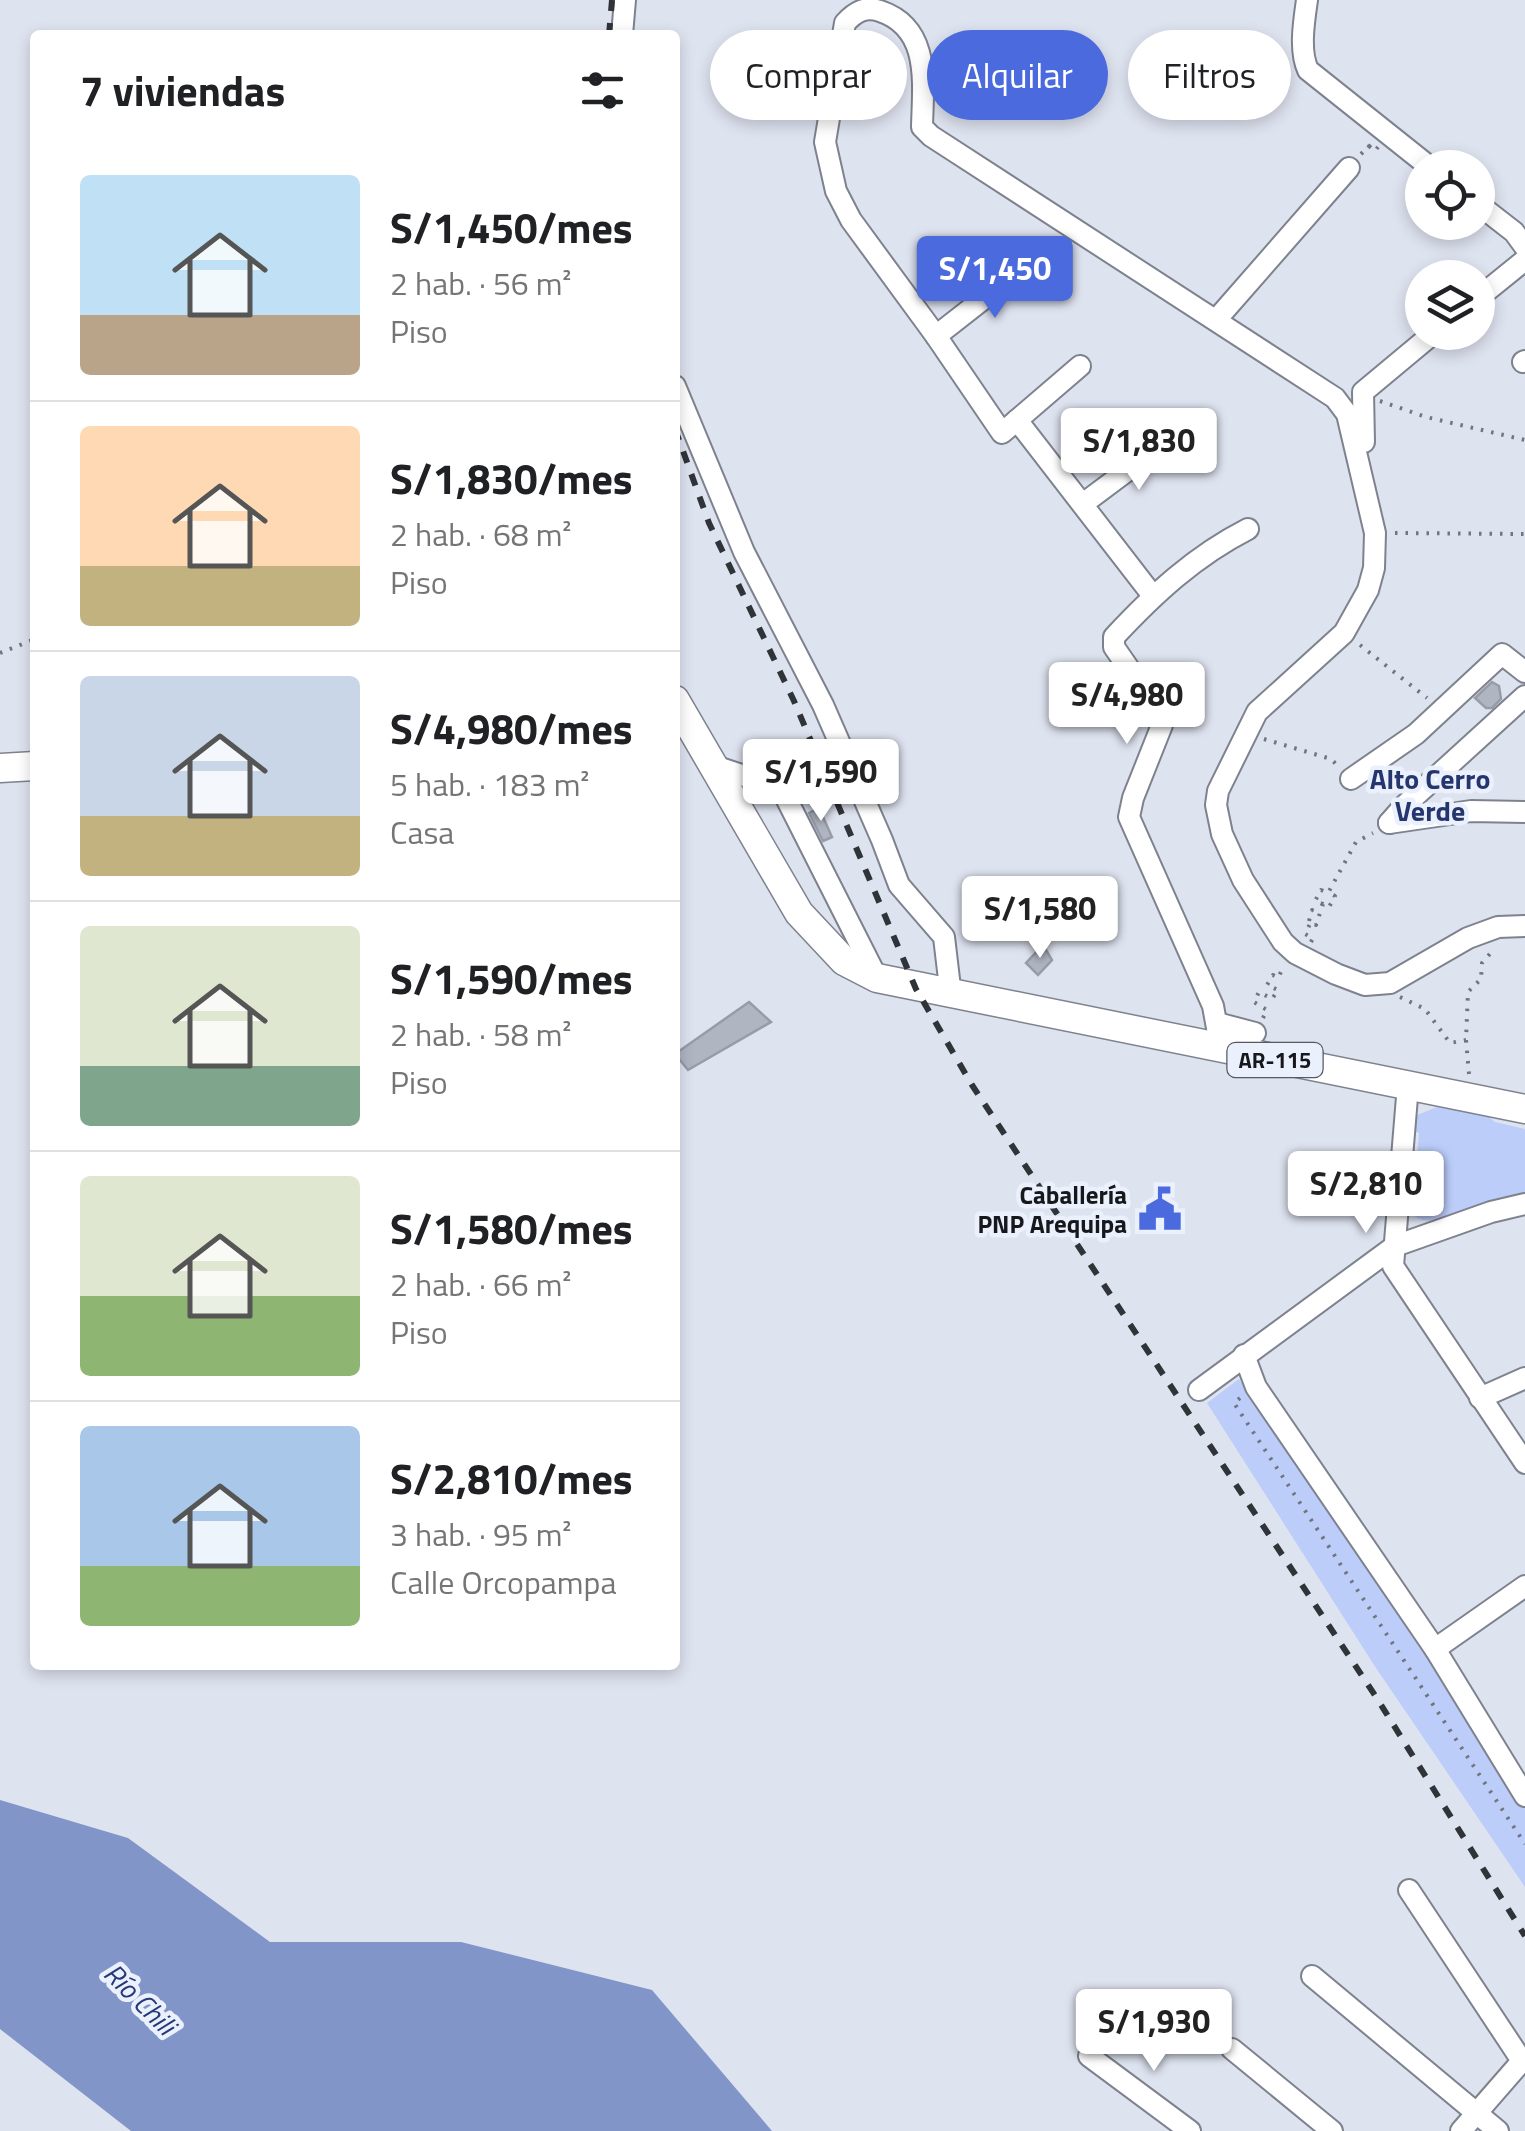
<!DOCTYPE html>
<html lang="es">
<meta charset="utf-8">
<style>
body{margin:0;font-family:"Titillium Web",sans-serif;background:#f2f2f2;color:#202124;height:100vh;display:flex;flex-direction:column;font-size:38px;white-space:nowrap}
*{box-sizing:border-box;margin:0}
p{font-size:32px;color:#757577}
.icon{flex:none;width:55px;height:55px;fill:none;stroke:currentColor;stroke-width:2;stroke-linecap:round;stroke-linejoin:round}
.map{position:relative;flex:1;overflow:hidden}
.sheet{position:absolute;left:30px;top:30px;width:650px;height:1640px;display:flex;flex-direction:column;background:#fff;border-radius:10px;box-shadow:0 5px 15px #0003}
.sheet>*{flex:none}
.banner{position:absolute;left:710px;top:30px;width:665px;height:90px;display:flex;gap:20px}
.tools{position:absolute;left:1405px;top:150px;display:grid;gap:20px}
.tools a{display:grid;place-items:center;width:90px;height:90px;border-radius:50%;background:#fff;box-shadow:0 5px 15px #0003;font-size:50px}
.price{position:absolute;translate:-50% -85px;padding:0 22px;border-radius:10px;background:#fff;color:#222;font-size:32px;line-height:65px;filter:drop-shadow(0 2px 5px #0008)}
.price::after{content:'';position:absolute;left:50%;top:60px;width:30px;height:22px;margin-left:-15px;background:inherit;clip-path:polygon(0 0,100% 0,50% 100%)}
.price.selected{background:#4a6ade;color:#fff}
ul{padding:0;list-style:none}
li{display:flex;align-items:center;gap:30px;height:250px;padding:0 50px}
li+li{border-top:2px solid #e0e0e0}
li span{display:grid;place-items:center;flex:none;width:280px;height:200px;border-radius:10px;color:#555}
li>.icon{margin-inline-start:auto}
span .icon{width:120px;height:120px;fill:#fffc;stroke-width:1}
li b{font-size:42px}
h2{display:flex;justify-content:space-between;align-items:center;height:120px;padding:0 50px;font-size:42px}
.pill{padding:0 35px;border-radius:45px;background:#fff;box-shadow:0 5px 15px #0003;font-size:35px;line-height:90px}
.pill.selected{background:#4a6ade;color:#fff}
.map>svg:first-child{display:block}
.green{fill:#bccdfa}
.water{fill:#8195c8}
.building{fill:#b0b5c2;stroke:#979ca8;stroke-width:2.5}
.lines{fill:none;stroke-linecap:round;stroke-linejoin:round}
.minor-casing{stroke:#7e828e;stroke-width:24}
.major-casing{stroke:#7e828e;stroke-width:31}
.path{stroke:#72757d;stroke-width:4;stroke-dasharray:2.5 8;stroke-linecap:butt}
.minor{stroke:#fff;stroke-width:20}
.major{stroke:#fff;stroke-width:28}
.rail{stroke:#303338;stroke-width:6;stroke-dasharray:12 12;stroke-linecap:butt}
.labels{text-anchor:middle;stroke-width:9;stroke-linejoin:round;paint-order:stroke}
.shield{fill:#ebf0fd;stroke:#565960;stroke-width:2.5}
.shield-label{font-size:22px;font-weight:bold;fill:#16181c}
.poi-label{font-size:25px;font-weight:bold;fill:#16181c;stroke:#ebf0fd;text-anchor:end}
.neighbourhood-label{font-size:28px;font-weight:bold;fill:#25366f;stroke:#ebf0fd}
.water-label{font-size:28px;font-style:italic;fill:#263977;stroke:#ebf0fd}
</style>
<div class="map">
<svg width="1525" height="2131" viewBox="0 0 1525 2131">
<rect width="100%" height="100%" fill="#dee3f0"/>
<!-- green -->
<g class="green">
<path d="M1442,1105L1484,1113L1495,1122L1525,1129V1197C1514,1198 1503,1198 1493,1201C1470,1207 1406,1246 1408,1194H1414L1419,1133L1414,1131L1417,1115Z"/>
<path d="M1239,1379L1525,1804V1887L1374,1665L1207,1403Z"/>
</g>
<!-- water -->
<path class="water" d="M0,1800L128,1838L270,1942H461L652,1990L772,2131H131L0,2029Z"/>
<!-- building -->
<g class="building">
<path d="M1492,682L1499,686L1501,699L1492,708H1486L1475,698Z"/>
<path d="M819,808L832,837L823,841L809,813Z"/>
<path d="M1043,945L1052,960L1038,975L1026,963Z"/>
<path d="M749,1002L771,1022L688,1070L675,1054Z"/>
</g>
<g class="lines">
<!-- minor casing -->
<g class="minor-casing">
<g id="minor">
<path d="M1307,0C1304,21 1299,51 1308,70L1431,168"/>
<path d="M622,35L625,0"/>
<path d="M1478,204L1514,232L1525,247"/>
<path d="M1478,298L1525,260"/>
<path d="M1216,320L1349,168"/>
<path d="M936,336L1023,268"/>
<path d="M1523,362L1525,361"/>
<path d="M1080,366L1002,433L936,336L851,220L836,191L825,142L845,23C855,12 865,6 880,11C931,28 923,83 922,127L931,136L1335,398L1347,414L1375,533L1374,568L1368,590L1344,633L1257,712L1218,791L1216,805L1222,834L1243,880L1283,942L1295,953L1336,974L1365,985L1390,983L1468,938L1498,927L1525,926"/>
<path d="M675,386L744,552L823,705L882,840L899,885L944,937L951,996"/>
<path d="M1017,420L1153,596"/>
<path d="M1364,442L1363,392L1435,332"/>
<path d="M1084,503L1163,444"/>
<path d="M711,765L781,788L877,978"/>
<path d="M1351,779L1416,734L1502,654L1525,672"/>
<path d="M1389,823L1403,807L1525,696"/>
<path d="M1389,823L1471,811L1525,812"/>
<path d="M1217,1023L1255,1033"/>
<path d="M1221,1050L1213,1006L1129,817L1133,798L1162,725L1161,715L1114,647V637C1154,594 1195,556 1248,529"/>
<path d="M1408,1085L1393,1266L1525,1463"/>
<path d="M1244,1355L1256,1387L1435,1649L1525,1796"/>
<path d="M1199,1390L1395,1246L1491,1212L1525,1204"/>
<path d="M1480,1398L1525,1378"/>
<path d="M1435,1649L1525,1586"/>
<path d="M1409,1890L1522,2061L1461,2131"/>
<path d="M1312,1976L1498,2131"/>
<path d="M1232,2049L1332,2131"/>
<path d="M1089,2056L1190,2131"/>
</g>
</g>
<!-- major casing -->
<g class="major-casing">
<g id="major">
<path d="M675,700L799,913L844,961L877,978L1525,1109"/>
<path d="M0,768L35,766"/>
</g>
</g>
<!-- path -->
<g class="path">
<path d="M1369,146L1375,151L1378,147"/>
<path d="M1361,154L1369,146L1363,141"/>
<path d="M1380,401L1426,417L1525,440"/>
<path d="M1395,533L1525,534"/>
<path d="M1360,645L1427,698"/>
<path d="M0,653L35,639"/>
<path d="M1264,739L1331,759L1339,767"/>
<path d="M1323,904L1315,901L1321,890L1328,893L1356,842L1373,833"/>
<path d="M1309,921L1312,910L1318,913"/>
<path d="M1311,942L1313,938L1305,934L1311,922L1316,925L1323,904L1329,907L1335,896L1329,893"/>
<path d="M1400,997L1425,1009L1450,1043L1466,1040"/>
<path d="M1263,1018L1267,1010L1254,1002L1259,992L1272,999L1278,990L1267,985L1273,975L1278,978L1283,968"/>
<path d="M1469,1074L1466,1040L1468,992L1481,979L1482,963L1494,949"/>
<path d="M1240,1398L1234,1403L1525,1844"/>
</g>
<!-- minor -->
<use href="#minor" class="minor"/>
<!-- major -->
<use href="#major" class="major"/>
<!-- rail -->
<g class="rail">
<path d="M609,35L612,0"/>
<path d="M675,429L709,523L794,701L916,989L972,1085L1378,1700L1525,1936"/>
</g>
</g>
<!-- icons -->
<defs>
<g id="civic-bare" transform="scale(3.45)"><path d="M-.6-6.5H3V-4.5H.6V-3L4-1V1h2V6H-6V1h2V-1L-.6-3ZM-1.2 2.5V6h2.4V2.5Z" fill="#4a6ade" stroke="#ebf0fd" stroke-width="2.5" paint-order="stroke"/></g>
</defs>
<g fill-rule="evenodd">
<use href="#civic-bare" x="1160" y="1209"/>
</g>
<g class="labels">
<!-- shield labels -->
<rect class="shield" x="1227.5" y="1043" width="95" height="34" rx="8"/>
<g class="shield-label">
<text x="1275" y="1068">AR-115</text>
</g>
<!-- poi labels -->
<g class="poi-label">
<text x="1127" y="1204">Caballería<tspan x="1127" dy="29">PNP Arequipa</tspan></text>
</g>
<!-- neighbourhood labels -->
<g class="neighbourhood-label">
<text x="1430" y="789">Alto Cerro<tspan x="1430" dy="32">Verde</tspan></text>
</g>
<!-- water labels -->
<g class="water-label">
<text transform="translate(140 1999) rotate(45)" y="10">Río Chili</text>
</g>
</g>
</svg>
<div class="tools">
<a><svg class="icon" aria-label="locate" viewBox="0 0 24 24"><circle cx="12" cy="12" r="6"/><path d="M12 2v4M12 18v4M2 12h4M18 12h4"/></svg></a>
<a><svg class="icon" aria-label="layers" viewBox="0 0 24 24"><path d="M12 4l9 5-9 5-9-5zM3 14l9 5 9-5"/></svg></a>
</div>
<b class="price selected" style="left:995px;top:321px">S/1,450</b>
<b class="price" style="left:1139px;top:493px">S/1,830</b>
<b class="price" style="left:1127px;top:747px">S/4,980</b>
<b class="price" style="left:821px;top:824px">S/1,590</b>
<b class="price" style="left:1040px;top:961px">S/1,580</b>
<b class="price" style="left:1366px;top:1236px">S/2,810</b>
<b class="price" style="left:1154px;top:2074px">S/1,930</b>
<div class="banner">
<a class="pill">Comprar</a>
<a class="pill selected">Alquilar</a>
<a class="pill">Filtros</a>
</div>
<section class="sheet">
<h2>7 viviendas<svg class="icon" aria-label="filters" viewBox="0 0 24 24"><path d="M4 7h16M4 17h16"/><circle cx="9" cy="7" r="2"/><circle cx="15" cy="17" r="2"/></svg></h2>
<ul>
<li><span style="background:linear-gradient(#bfe0f5 70%,#b9a48a 0)"><svg class="icon" aria-label="home" viewBox="0 0 24 24"><path d="M3 11l9-7 9 7M6 9v11h12V9"/></svg></span><div><b>S/1,450/mes</b><p>2 hab. · 56 m²</p><p>Piso</p></div></li>
<li><span style="background:linear-gradient(#ffd9b3 70%,#c2b280 0)"><svg class="icon" aria-label="home" viewBox="0 0 24 24"><path d="M3 11l9-7 9 7M6 9v11h12V9"/></svg></span><div><b>S/1,830/mes</b><p>2 hab. · 68 m²</p><p>Piso</p></div></li>
<li><span style="background:linear-gradient(#c9d6e8 70%,#c2b280 0)"><svg class="icon" aria-label="home" viewBox="0 0 24 24"><path d="M3 11l9-7 9 7M6 9v11h12V9"/></svg></span><div><b>S/4,980/mes</b><p>5 hab. · 183 m²</p><p>Casa</p></div></li>
<li><span style="background:linear-gradient(#dfe7d0 70%,#7fa58c 0)"><svg class="icon" aria-label="home" viewBox="0 0 24 24"><path d="M3 11l9-7 9 7M6 9v11h12V9"/></svg></span><div><b>S/1,590/mes</b><p>2 hab. · 58 m²</p><p>Piso</p></div></li>
<li><span style="background:linear-gradient(#dfe7d0 60%,#8fb573 0)"><svg class="icon" aria-label="home" viewBox="0 0 24 24"><path d="M3 11l9-7 9 7M6 9v11h12V9"/></svg></span><div><b>S/1,580/mes</b><p>2 hab. · 66 m²</p><p>Piso</p></div></li>
<li><span style="background:linear-gradient(#a9c7e8 70%,#8fb573 0)"><svg class="icon" aria-label="home" viewBox="0 0 24 24"><path d="M3 11l9-7 9 7M6 9v11h12V9"/></svg></span><div><b>S/2,810/mes</b><p>3 hab. · 95 m²</p><p>Calle Orcopampa</p></div></li>
</ul>
</section>
</div>
